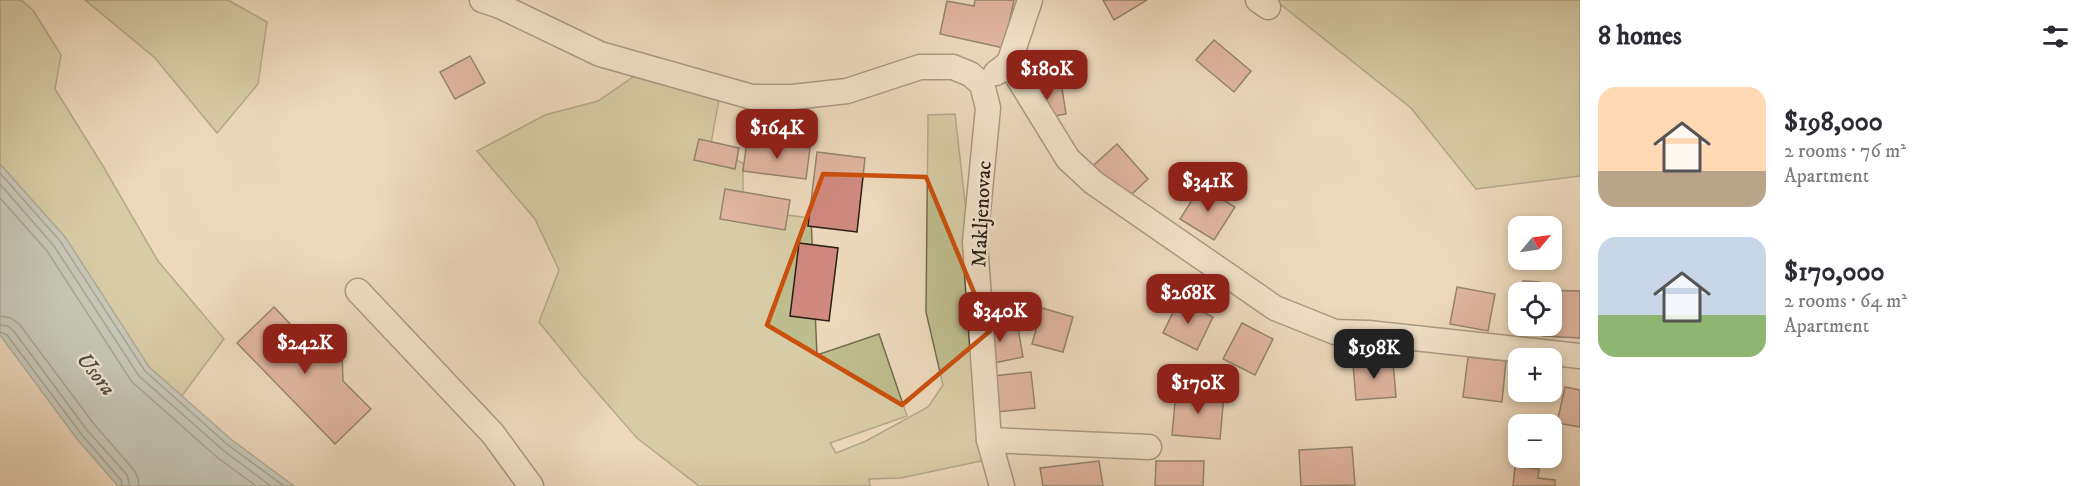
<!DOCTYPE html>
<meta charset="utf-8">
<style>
body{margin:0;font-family:"IM FELL DW Pica",serif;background:#f7f7f7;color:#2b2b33;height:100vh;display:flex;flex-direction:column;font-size:22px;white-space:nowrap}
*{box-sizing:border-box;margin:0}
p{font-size:20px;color:#7c7c81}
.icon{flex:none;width:33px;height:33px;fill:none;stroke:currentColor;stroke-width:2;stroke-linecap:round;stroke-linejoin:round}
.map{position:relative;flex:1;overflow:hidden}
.panel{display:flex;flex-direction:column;background:#fff;width:510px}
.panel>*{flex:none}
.needle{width:39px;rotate:61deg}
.fabs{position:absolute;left:1508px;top:216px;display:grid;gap:12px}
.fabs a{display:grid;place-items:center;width:54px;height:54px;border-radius:12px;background:#fff;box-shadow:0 3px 9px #0003;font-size:30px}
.price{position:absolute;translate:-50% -51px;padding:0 14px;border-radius:12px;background:#8f2418;color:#fff;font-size:20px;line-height:39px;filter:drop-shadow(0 2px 3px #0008)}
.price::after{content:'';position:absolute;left:50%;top:36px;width:18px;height:14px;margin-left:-9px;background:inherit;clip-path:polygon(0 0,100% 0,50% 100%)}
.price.selected{background:#222;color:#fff}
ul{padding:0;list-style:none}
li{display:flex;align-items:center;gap:18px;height:150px;padding:0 18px}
li span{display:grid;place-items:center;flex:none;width:168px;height:120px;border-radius:18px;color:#555}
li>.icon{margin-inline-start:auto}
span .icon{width:72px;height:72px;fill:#fffc;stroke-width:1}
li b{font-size:26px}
h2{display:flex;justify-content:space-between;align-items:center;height:72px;padding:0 18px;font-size:26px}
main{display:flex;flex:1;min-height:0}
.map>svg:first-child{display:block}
.green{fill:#bebd8d;stroke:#746e50;stroke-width:1.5}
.water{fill:#9cb8ba;stroke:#6e7a78;stroke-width:1.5}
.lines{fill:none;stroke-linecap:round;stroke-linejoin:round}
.shore{stroke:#626b67;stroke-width:1.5}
.building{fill:#d0897f;stroke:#291e14;stroke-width:1.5}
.minor-casing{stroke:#5a4c3e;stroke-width:27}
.minor{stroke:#f3e6d3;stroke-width:24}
.marked{fill:none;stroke:#cb500d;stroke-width:4.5;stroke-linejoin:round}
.labels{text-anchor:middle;stroke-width:5;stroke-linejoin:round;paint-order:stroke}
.street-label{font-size:21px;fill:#291e14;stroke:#f3e6d3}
.water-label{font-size:22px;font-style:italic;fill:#4c4c46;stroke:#f3e6d3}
</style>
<main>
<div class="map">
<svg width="1580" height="486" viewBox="0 0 1580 486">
<rect width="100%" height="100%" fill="#edd8bc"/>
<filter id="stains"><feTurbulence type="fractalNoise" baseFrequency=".00333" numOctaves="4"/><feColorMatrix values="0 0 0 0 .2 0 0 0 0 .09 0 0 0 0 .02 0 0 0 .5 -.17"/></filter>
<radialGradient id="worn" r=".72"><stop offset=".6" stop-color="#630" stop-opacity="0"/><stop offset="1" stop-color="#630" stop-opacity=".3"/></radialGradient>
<!-- green -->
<g class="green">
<path d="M0,0H21L33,10L61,55L55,89L103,166L158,261L224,339L182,396L149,367L65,237L0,164Z"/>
<path d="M85,0H228L267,22L258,84L217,133L155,58Z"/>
<path d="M1275,0H1580V176L1476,189L1411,108Z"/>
<path d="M646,68L719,99L710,149L743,163V210L811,218L817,355L879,334L907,416L830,443L836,453L866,441L928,407L943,385L926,312L928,115L955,114L966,211L976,364L998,449L981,461L901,478L869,479L870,486H699L637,438L582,375L539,322L559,270L535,219L477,151L545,115L598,101Z"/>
</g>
<!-- water -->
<path class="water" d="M0,164L65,237L149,367L232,440L294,486H118L77,439L0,335Z"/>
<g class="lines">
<!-- shore -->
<g class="shore">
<path d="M0,173L60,241L145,371L228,445L284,486"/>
<path d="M0,184L54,246L139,376L224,451L271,486"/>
<path d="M0,198L47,251L132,382L218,458L256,486"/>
<path d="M0,316L11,318L20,325L94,424L134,470L138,478L139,486"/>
<path d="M0,325L8,326L13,330L87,430L127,475L130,486"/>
<path d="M0,332L7,335L82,435L121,480L122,486"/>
</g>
</g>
<!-- building -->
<g class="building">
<path d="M975,0H1014L1004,48L940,34L947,1L974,6Z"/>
<path d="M1103,0H1147L1114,20Z"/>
<path d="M1214,40L1251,71L1234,92L1196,60Z"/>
<path d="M470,56L485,83L455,99L440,72Z"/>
<path d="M1061,82L1066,114L1033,120L1028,88Z"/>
<path d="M699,139L739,148L735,169L694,160Z"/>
<path d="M747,140L810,148L806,179L743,171Z"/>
<path d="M1117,144L1148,179L1118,207L1086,172Z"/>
<path d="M817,152L865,158L857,232L808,226Z"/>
<path d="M1201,186L1235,207L1214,240L1180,219Z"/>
<path d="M725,189L790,200L785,230L720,219Z"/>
<path d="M799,243L838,248L829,321L790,316Z"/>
<path d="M1523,281L1540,282L1539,292H1522Z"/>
<path d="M1457,287L1495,294L1488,331L1450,324Z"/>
<path d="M1545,290L1580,291V338L1543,336L1544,326H1551V292H1545Z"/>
<path d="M1179,300L1213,317L1197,350L1163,333Z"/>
<path d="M274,307L317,352L342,351L343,381L371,409L335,444L237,343Z"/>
<path d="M1042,308L1073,317L1063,352L1032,344Z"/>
<path d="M1017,322L1023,357L984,365L978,329Z"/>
<path d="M1242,323L1273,339L1255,375L1223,359Z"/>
<path d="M1468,357L1506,361L1502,402L1463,397Z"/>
<path d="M1393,361L1396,397L1356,400L1353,364Z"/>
<path d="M1031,372L1035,408L997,412L993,376Z"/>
<path d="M1565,387L1580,390V427L1557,423Z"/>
<path d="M1176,391L1224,395L1220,439L1172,435Z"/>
<path d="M1352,447L1355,485L1301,486L1299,450Z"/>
<path d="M1099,461L1103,486H1043L1040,468Z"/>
<path d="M1156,461H1204L1203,486H1155Z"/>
<path d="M1515,467L1539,469L1538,478L1555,480V486H1513Z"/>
</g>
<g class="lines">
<!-- minor casing -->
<g class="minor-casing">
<g id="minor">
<path d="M482,0L500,6L600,54L752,97H793L847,91L920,67H953L970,74L982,84"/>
<path d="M1258,0L1268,7"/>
<path d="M1009,63L1068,159L1094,183L1275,308L1335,332L1368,333L1580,356"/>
<path d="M996,73L1009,63L1030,0"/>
<path d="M982,84L988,108L975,242L989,440L1002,486"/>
<path d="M358,291L493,434L531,486"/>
<path d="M989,440L1149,447"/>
</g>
</g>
<!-- minor -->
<use href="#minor" class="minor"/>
</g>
<!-- marked area -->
<path d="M0 0H1580V486H0ZM823,174L926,177L990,331L902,405L767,325Z" fill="#edd8bc" fill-opacity=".55" fill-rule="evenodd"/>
<path class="marked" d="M823,174L926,177L990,331L902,405L767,325Z"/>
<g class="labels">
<!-- street labels -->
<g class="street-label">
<text transform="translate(981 214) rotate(-87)" y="7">Makljenovac</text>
</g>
<!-- water labels -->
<g class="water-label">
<text transform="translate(97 373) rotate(52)" y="8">Usora</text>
</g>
</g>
<rect width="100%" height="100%" filter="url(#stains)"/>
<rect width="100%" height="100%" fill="url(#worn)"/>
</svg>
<div class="fabs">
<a><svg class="needle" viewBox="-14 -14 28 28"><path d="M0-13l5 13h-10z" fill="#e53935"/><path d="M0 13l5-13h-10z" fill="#7c7c81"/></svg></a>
<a><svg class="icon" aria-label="locate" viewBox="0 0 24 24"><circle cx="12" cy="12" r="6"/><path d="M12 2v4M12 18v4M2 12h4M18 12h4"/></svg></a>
<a>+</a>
<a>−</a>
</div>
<b class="price" style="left:1047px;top:101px">$180K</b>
<b class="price" style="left:777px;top:160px">$164K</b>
<b class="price" style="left:1208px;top:213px">$341K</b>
<b class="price" style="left:1188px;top:325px">$268K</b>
<b class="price" style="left:1000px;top:343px">$340K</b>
<b class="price" style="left:305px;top:375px">$242K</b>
<b class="price selected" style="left:1374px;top:380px">$198K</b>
<b class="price" style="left:1198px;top:415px">$170K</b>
</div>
<section class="panel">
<h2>8 homes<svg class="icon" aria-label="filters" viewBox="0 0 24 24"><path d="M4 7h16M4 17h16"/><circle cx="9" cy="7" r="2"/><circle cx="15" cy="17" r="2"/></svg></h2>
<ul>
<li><span style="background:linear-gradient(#ffd9b3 70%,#b9a48a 0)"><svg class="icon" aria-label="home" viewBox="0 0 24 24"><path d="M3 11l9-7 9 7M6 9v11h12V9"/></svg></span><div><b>$198,000</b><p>2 rooms · 76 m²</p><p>Apartment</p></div></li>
<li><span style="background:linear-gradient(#c9d6e8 65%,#8fb573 0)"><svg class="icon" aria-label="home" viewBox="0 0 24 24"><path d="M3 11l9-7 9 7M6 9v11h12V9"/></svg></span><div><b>$170,000</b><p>2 rooms · 64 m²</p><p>Apartment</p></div></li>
</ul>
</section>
</main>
